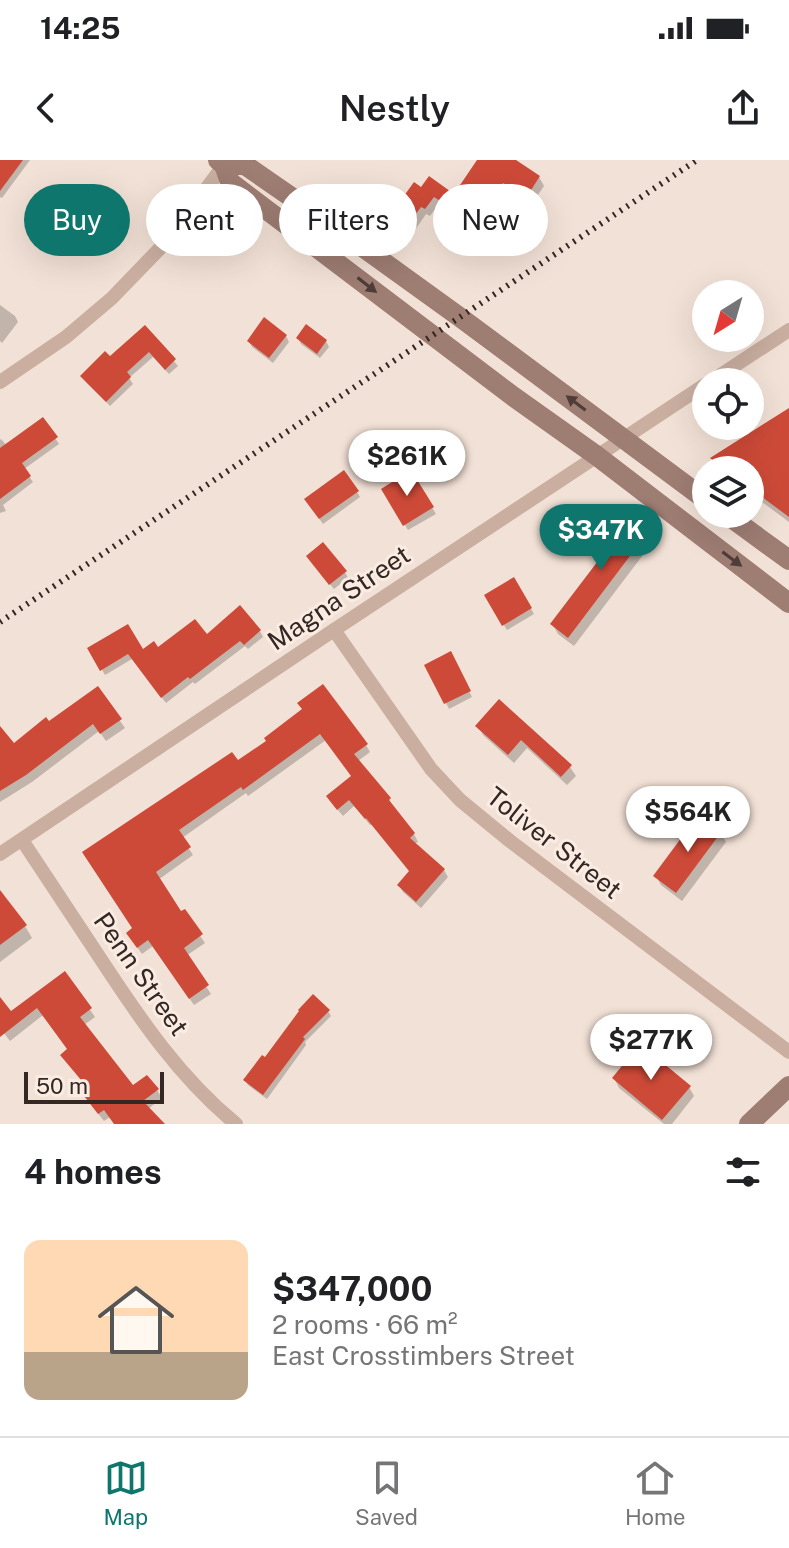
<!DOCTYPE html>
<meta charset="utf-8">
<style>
body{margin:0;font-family:"Public Sans",sans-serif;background:#f6f6f6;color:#202124;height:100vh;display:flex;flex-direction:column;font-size:30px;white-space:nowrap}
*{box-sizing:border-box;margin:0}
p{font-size:26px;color:#757577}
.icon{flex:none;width:44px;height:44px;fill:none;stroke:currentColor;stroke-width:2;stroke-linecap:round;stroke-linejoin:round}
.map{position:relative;height:964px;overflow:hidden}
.panel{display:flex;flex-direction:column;background:#fff;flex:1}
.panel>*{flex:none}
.guide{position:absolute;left:24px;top:24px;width:742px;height:72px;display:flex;gap:16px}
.needle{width:52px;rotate:217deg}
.buttons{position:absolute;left:692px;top:120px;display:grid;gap:16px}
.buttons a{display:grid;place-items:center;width:72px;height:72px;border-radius:50%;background:#fff;box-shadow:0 8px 32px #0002;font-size:40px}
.scale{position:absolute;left:24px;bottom:20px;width:140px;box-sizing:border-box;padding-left:8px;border:4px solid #342825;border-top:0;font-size:22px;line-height:28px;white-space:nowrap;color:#342825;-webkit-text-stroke:6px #faece2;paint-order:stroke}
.price{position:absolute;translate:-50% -68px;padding:0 18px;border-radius:28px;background:#fff;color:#222;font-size:26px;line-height:52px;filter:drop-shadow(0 2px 4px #0008)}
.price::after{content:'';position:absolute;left:50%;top:48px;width:24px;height:18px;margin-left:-12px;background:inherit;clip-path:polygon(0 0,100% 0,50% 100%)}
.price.active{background:#0f766e;color:#fff}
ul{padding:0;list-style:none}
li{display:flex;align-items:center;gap:24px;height:200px;padding:0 24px}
li span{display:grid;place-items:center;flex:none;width:224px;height:160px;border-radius:16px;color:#555}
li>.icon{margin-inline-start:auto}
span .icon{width:96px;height:96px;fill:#fffc;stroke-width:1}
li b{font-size:34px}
h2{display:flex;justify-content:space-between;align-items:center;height:96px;padding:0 24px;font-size:34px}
.tag{padding:0 28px;border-radius:36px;background:#fff;box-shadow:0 8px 32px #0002;font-size:28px;line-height:72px}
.tag.active{background:#0f766e;color:#fff}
.status{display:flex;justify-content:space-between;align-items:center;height:56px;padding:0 40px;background:#fff;direction:ltr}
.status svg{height:22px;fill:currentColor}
header{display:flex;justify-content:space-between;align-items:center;height:104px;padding:0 24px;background:#fff;font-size:36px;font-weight:600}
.tabs{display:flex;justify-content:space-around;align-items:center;height:112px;border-top:2px solid #e0e0e0;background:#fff;font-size:22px;color:#757577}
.tabs a{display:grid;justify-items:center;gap:4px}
.tabs .active{color:#0f766e}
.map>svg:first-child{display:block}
.shadow{fill:#0003}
.building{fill:#ce4a38}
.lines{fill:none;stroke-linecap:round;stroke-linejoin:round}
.street{stroke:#caafa1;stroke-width:14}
.secondary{stroke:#9e7d73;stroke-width:20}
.rail{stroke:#342825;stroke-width:6;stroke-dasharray:2 6;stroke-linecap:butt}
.oneway{fill:#4e3d38}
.labels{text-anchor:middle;stroke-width:6;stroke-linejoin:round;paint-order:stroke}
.street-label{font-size:26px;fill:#342825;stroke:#faece2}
</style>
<div class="status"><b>14:25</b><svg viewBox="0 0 49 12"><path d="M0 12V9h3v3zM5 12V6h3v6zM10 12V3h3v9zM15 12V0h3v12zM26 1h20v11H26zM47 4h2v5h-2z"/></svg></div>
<header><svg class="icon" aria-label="back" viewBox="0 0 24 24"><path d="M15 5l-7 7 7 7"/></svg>Nestly<svg class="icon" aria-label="share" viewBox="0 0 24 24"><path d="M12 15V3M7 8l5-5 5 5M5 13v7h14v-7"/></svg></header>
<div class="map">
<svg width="789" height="964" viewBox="0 0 789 964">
<rect width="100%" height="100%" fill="#f2e1d6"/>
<!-- shadow -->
<g class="shadow">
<path d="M0,0H30L2,38L0,37Z"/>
<path d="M479,0H512L539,17L544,26L531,45L508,31L481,71L439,44L430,56L426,54L415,70L400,59L395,51L422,30L455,37Z"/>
<path d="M0,145L15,156L18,162L2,183L0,181Z"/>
<path d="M145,168L178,206L169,214L153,197L129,218L133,224L110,246L86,222L82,216L110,199Z"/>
<path d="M286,176L289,182L273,203L252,187L249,181Z"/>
<path d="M298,178L326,181L329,187L320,198L301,184Z"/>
<path d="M789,250V362L750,333V310H719L713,299Z"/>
<path d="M43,260L59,284L24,309L33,322L3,345L6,351L0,353V280L1,279L7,286Z"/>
<path d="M411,313L436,354L408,370L383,329Z"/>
<path d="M357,332L360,337L323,364L310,345Z"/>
<path d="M607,367L647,373L652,383L574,486L558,474L553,465L617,380L612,377Z"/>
<path d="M312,403L345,412L348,418L334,429Z"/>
<path d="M514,419L534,454L507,470L486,436Z"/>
<path d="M260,471L263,477L248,489L245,486L195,524L193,522L166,543L132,499L105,515L90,489L143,492L206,477Z"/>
<path d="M450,494L472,537L449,549L427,505Z"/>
<path d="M98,529L125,568L106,581L99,571L32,622L0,642V577L14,586L49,564Z"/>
<path d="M499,542L570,607L576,616L567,625L527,588L514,603L483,575L478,566Z"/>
<path d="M304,550L366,585L370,592L358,601L389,639L392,647L414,674L418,682L414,684L444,710L448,717L421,748L403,732L399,725L410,712L372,664L370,665L354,646L343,656L333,644L353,617L326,580L248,636L246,633L182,678L193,695L158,720L181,754L184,752L205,783L186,796L211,834L194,845L153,786L142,794L132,780L134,769L89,700L269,582Z"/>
<path d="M700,657L721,673L726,682L682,741L661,725L656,716Z"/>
<path d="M0,747L25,766L32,778L0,802Z"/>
<path d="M65,814L95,857L84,865L133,928L157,930L162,938L129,964H115L110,957L104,961L88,941V929L68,903L69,890L43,855L10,881L0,868V855L11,854Z"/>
<path d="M328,851L331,856L305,882L306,885L267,939L248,925L245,920L265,900Z"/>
<path d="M614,918L689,927L694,936L672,964H664L619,928Z"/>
</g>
<!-- building -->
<g class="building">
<path d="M0,0H23L0,31Z"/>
<path d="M477,0H516L540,16L526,38L503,23L476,64L434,37L425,49L421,47L409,63L393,51L414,22L421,27L429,16L454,34Z"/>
<path d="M264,157L287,175L269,198L247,181Z"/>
<path d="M306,164L327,180L317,194L296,178Z"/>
<path d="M145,165L176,199L165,210L149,192L127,212L131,217L106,242L80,216L105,191L110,196Z"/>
<path d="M789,248V357L750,328V310H726L710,298Z"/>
<path d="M43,257L58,277L22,303L31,316L0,339V288Z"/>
<path d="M344,310L359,331L319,359L304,339Z"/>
<path d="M411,310L434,347L403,366L381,329Z"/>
<path d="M618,349L648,372L568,478L550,464L617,376L604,367Z"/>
<path d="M323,382L347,411L329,425L306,396Z"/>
<path d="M514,417L532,448L502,466L484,435Z"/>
<path d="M240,445L261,470L244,485L240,481L190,519L188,517L161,538L128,494L100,511L87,488L128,464L143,489L154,481L158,487L195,459L207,474Z"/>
<path d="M451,491L471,531L444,544L424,505Z"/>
<path d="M323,524L368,584L354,594L391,638L389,640L415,673L410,678L445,709L416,742L397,725L409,711L366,658L365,659L349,640L337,650L326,636L351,616L320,574L243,630L241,627L179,670L191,687L156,712L181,751L185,749L203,774L184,788L209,825L189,839L148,780L137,788L126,773L132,768L82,692L232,592L238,600L266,581L264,578L302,549L297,543Z"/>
<path d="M98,526L122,559L100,574L93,564L26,615L0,631V566L14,583L46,557L49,561Z"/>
<path d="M499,539L572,605L561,617L521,580L508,595L475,566Z"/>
<path d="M699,654L722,671L676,733L653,716Z"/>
<path d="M0,730L27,765L0,785Z"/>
<path d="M65,811L92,848L80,857L133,925L147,915L159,929L143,941L165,964H114L104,950L98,954L81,932L87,927L60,895L67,889L37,848L0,877V837L11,851Z"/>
<path d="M313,834L330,850L303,877L305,879L263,935L243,920L262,895L265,897L299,851L298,850Z"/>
<path d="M640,884L691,926L662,960L612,918Z"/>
</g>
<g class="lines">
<!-- street -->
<g class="street">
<path d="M0,222L66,177L112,138L168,80L224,5"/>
<path d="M710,222L789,170"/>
<path d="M334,470L431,609L460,640L510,681L789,892"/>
<path d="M22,680C48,719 74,759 100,798C140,859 179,917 236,964"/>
<path d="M0,694L334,470L706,224"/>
</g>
<!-- secondary -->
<g class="secondary">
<path d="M218,0L224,5L230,22L514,237L597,296L789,443"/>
<path d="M224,5H245L339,70L461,158L706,340"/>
<path d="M726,354L789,400"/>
<path d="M749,964L789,926"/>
</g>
<!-- rail -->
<path class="rail" d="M0,462L697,0"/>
</g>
<!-- one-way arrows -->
<defs><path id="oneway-solid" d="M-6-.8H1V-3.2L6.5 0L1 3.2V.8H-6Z" transform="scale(2)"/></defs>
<g class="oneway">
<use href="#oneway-solid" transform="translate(367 125) rotate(38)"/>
<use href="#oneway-solid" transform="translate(576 243) rotate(-143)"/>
<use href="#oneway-solid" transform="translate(732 399) rotate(37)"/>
</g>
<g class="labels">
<!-- street labels -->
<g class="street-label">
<text transform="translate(339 438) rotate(-34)" y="9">Magna Street</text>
<text transform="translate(554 683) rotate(38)" y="9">Toliver Street</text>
<text transform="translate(141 814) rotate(55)" y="9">Penn Street</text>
</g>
</g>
</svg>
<div class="buttons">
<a><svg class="needle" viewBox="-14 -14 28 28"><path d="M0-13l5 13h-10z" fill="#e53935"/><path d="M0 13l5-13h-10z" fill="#757577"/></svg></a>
<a><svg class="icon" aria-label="locate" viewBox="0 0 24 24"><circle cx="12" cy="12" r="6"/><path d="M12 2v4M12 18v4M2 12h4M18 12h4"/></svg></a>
<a><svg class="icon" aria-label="layers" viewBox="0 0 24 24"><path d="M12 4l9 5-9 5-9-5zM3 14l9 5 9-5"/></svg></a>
</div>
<div class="scale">50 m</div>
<b class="price" style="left:407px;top:338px">$261K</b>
<b class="price active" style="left:601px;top:412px">$347K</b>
<b class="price" style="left:688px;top:694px">$564K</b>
<b class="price" style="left:651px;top:922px">$277K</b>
<div class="guide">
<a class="tag active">Buy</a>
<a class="tag">Rent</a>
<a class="tag">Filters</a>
<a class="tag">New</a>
</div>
</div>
<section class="panel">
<h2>4 homes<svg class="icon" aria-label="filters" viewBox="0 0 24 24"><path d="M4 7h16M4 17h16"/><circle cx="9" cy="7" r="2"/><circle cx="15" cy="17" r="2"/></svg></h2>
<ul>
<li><span style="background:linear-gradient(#ffd9b3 70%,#b9a48a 0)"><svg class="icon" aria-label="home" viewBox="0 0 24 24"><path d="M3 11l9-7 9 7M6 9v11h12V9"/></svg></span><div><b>$347,000</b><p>2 rooms · 66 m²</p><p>East Crosstimbers Street</p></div></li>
</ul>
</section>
<nav class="tabs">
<a class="active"><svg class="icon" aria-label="map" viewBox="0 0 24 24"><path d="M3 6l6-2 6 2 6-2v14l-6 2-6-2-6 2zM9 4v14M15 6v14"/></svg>Map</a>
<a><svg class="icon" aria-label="saved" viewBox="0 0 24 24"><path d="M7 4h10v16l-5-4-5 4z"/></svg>Saved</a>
<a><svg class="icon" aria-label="home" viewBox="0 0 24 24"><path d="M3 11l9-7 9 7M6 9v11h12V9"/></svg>Home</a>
</nav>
